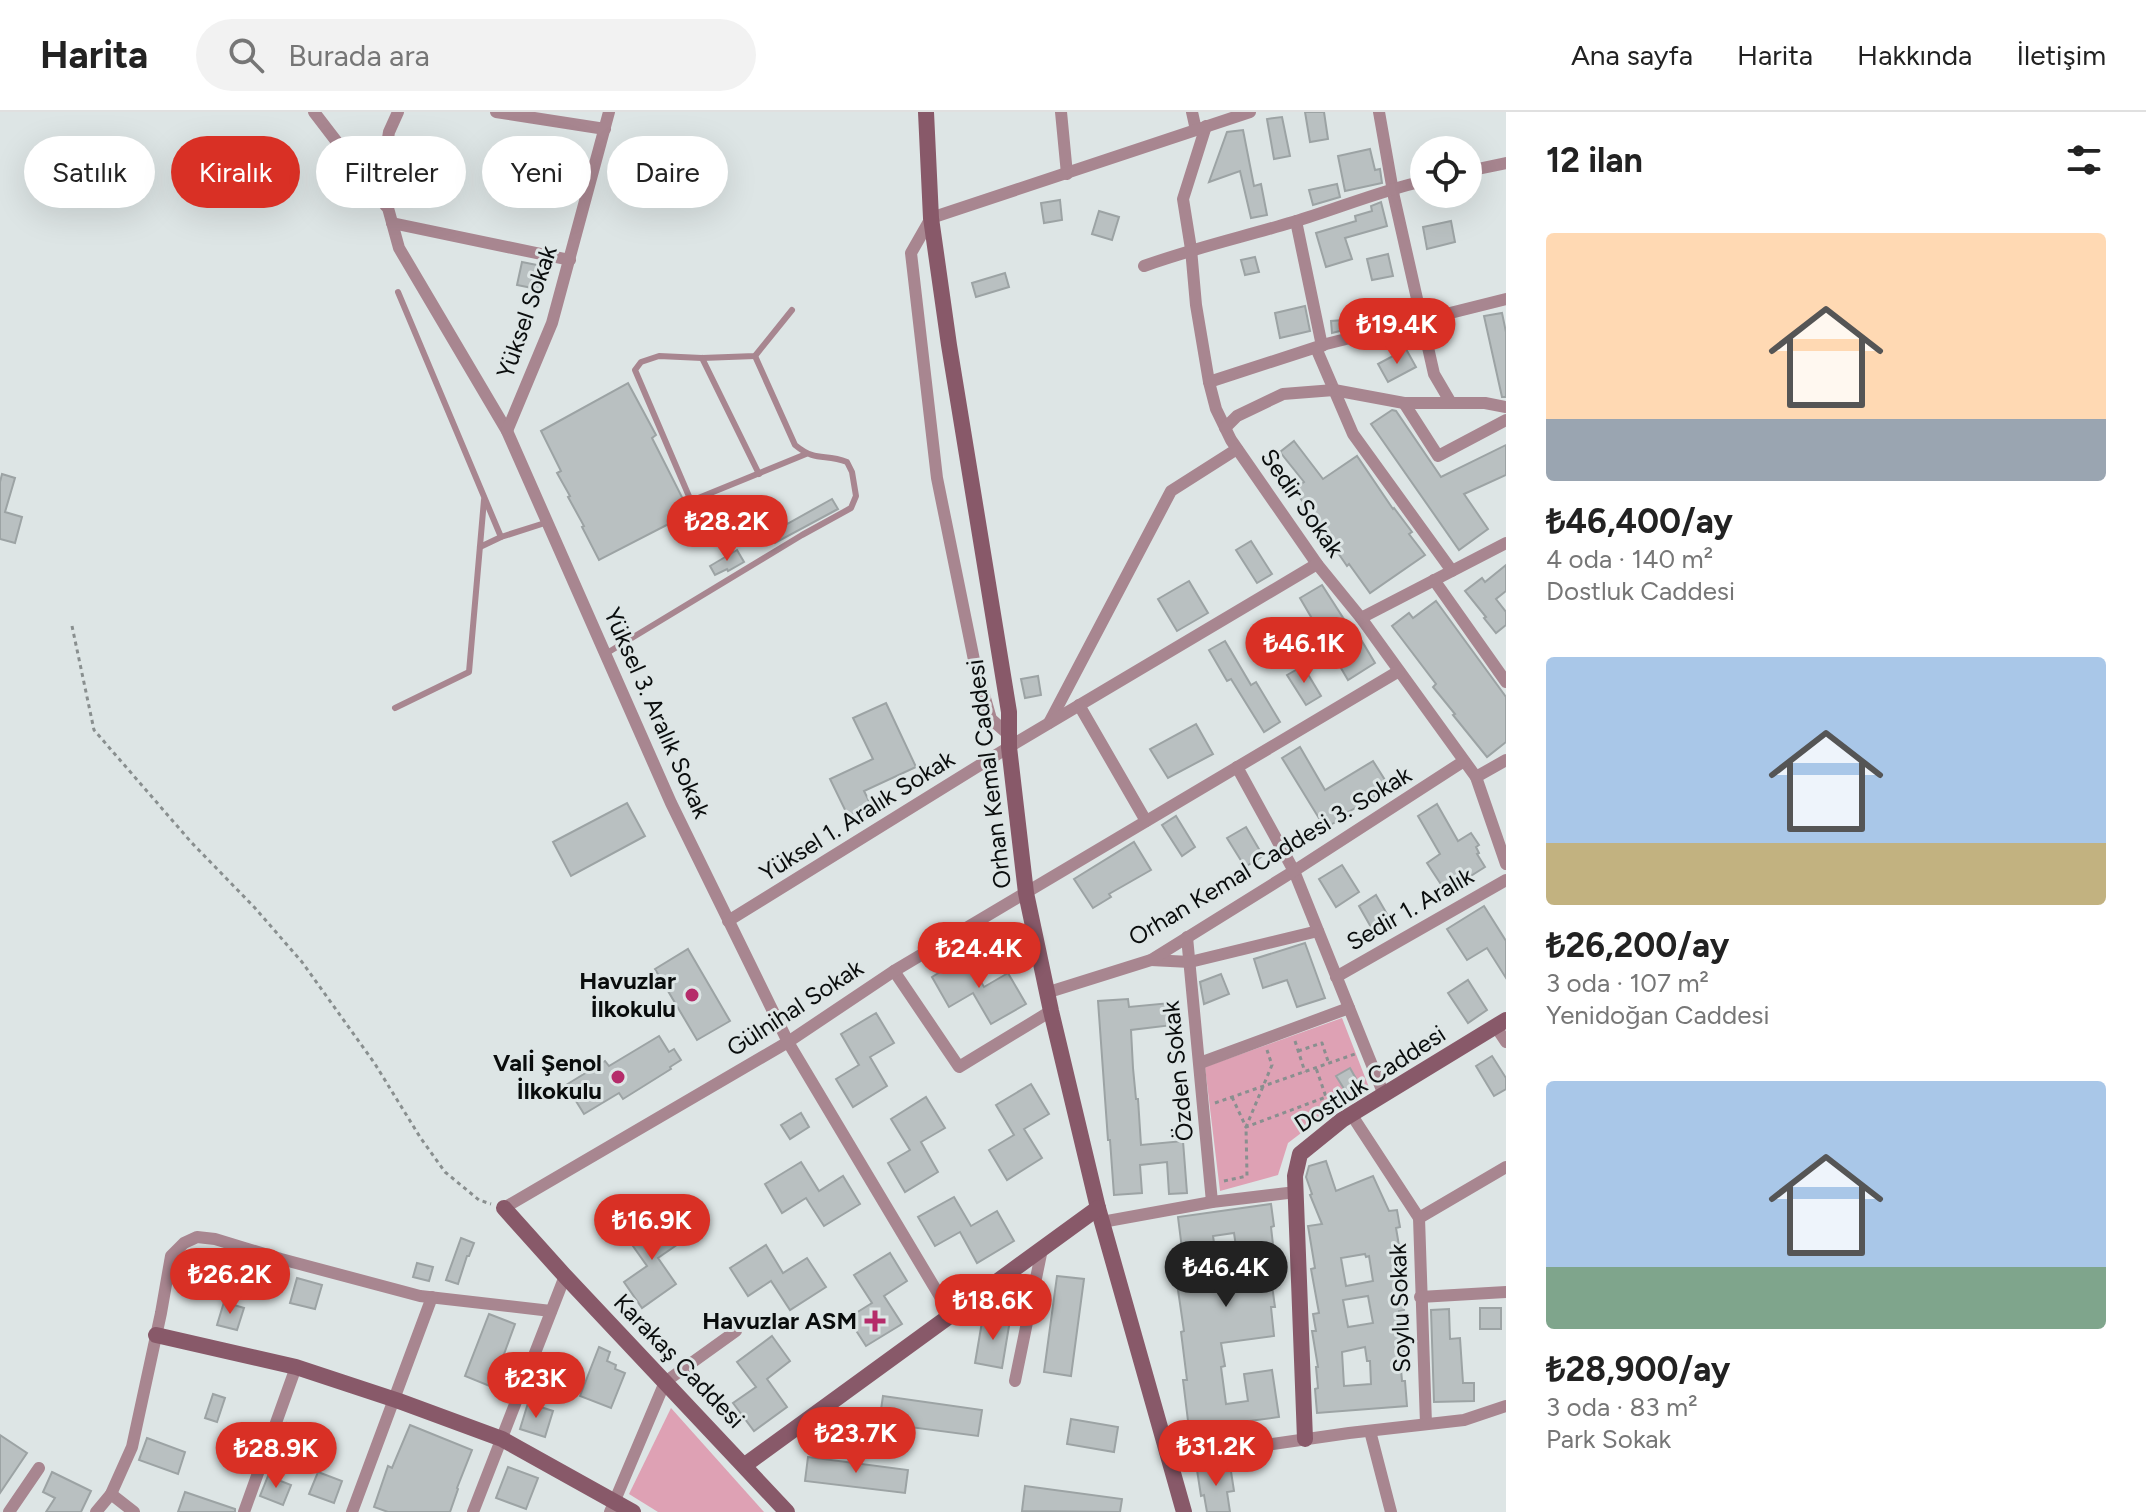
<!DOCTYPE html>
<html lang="tr">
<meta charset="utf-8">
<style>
body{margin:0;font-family:Figtree,sans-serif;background:#f2f2f2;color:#222;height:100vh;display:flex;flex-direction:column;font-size:30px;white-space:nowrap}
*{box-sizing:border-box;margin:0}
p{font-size:26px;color:#767676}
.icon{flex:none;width:44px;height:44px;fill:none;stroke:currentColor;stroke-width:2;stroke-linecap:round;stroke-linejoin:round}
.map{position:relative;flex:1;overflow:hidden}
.drawer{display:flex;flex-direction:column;background:#fff;width:640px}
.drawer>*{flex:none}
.banner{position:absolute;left:24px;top:24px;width:760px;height:72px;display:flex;gap:16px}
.controls{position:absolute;left:1410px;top:24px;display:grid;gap:16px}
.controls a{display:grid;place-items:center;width:72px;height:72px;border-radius:50%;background:#fff;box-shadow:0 8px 32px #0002;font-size:40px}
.price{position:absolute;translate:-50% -68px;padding:0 18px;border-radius:28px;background:#d93025;color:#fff;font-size:26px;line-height:52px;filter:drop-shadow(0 2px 4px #0008)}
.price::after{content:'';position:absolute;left:50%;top:48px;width:24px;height:18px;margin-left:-12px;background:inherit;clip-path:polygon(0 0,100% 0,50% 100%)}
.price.current{background:#222;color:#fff}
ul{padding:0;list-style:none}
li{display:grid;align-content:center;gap:16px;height:424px;padding:0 40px}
li span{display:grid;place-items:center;height:248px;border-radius:8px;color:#555}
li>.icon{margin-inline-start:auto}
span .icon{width:144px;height:144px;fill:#fffc;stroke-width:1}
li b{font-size:34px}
h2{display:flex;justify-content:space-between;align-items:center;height:96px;padding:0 40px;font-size:34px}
.chip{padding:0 28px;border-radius:36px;background:#fff;box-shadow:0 8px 32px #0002;font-size:28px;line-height:72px}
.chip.current{background:#d93025;color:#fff}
header{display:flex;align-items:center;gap:48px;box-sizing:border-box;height:112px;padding:0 40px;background:#fff;border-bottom:2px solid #e0e0e0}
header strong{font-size:38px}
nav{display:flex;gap:44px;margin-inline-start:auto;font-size:28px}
.search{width:560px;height:72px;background:#f2f2f2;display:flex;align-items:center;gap:20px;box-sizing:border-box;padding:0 28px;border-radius:44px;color:#767676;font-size:30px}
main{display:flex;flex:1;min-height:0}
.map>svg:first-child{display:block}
.green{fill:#dea1b4}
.building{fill:#b9c0c1;stroke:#9ca3a4;stroke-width:2;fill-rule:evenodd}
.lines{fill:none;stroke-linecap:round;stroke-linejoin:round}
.path{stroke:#898f8f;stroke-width:3;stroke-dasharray:4 4;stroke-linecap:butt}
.lane{stroke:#a88690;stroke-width:6}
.street{stroke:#a88690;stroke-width:12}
.secondary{stroke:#885969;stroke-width:16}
.poi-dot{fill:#b52c6a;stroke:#dde5e5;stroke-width:3}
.labels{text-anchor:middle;stroke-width:6;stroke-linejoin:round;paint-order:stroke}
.street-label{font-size:24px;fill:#0a0d0d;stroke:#dde5e5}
.poi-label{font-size:24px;font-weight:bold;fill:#0a0d0d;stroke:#dde5e5;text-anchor:end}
</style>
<header>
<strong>Harita</strong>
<div class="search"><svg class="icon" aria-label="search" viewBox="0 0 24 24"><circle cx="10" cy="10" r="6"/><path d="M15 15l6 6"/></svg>Burada ara</div>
<nav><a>Ana sayfa</a><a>Harita</a><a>Hakkında</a><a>İletişim</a></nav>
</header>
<main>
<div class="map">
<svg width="1506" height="1400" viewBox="0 0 1506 1400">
<rect width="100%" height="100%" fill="#dde5e5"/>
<!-- green -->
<g class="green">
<path d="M1342,906L1370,978L1309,1015L1288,1031L1278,1063L1220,1079L1205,955Z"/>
<path d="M671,1296L764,1400H658L629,1382Z"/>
</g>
<!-- building -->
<g class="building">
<path d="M1305,0H1324L1328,27L1310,30Z"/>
<path d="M1282,5L1290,44L1274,47L1267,7Z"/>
<path d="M1243,18L1254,74L1261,72L1267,103L1251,106L1240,59L1209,70L1227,20Z"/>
<path d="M1370,37L1375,58L1380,57L1382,71L1345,79L1338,44Z"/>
<path d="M1337,72L1340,85L1313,93L1309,78Z"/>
<path d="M1060,88L1062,108L1044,111L1041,91Z"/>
<path d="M1381,90L1387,114L1345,126L1352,147L1326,155L1316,121L1356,109L1355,104L1372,99L1371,94Z"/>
<path d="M1099,99L1119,105L1112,128L1092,122Z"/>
<path d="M1451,109L1455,130L1427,137L1423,115Z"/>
<path d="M1388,142L1393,164L1372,168L1367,147Z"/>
<path d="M1255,145L1259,160L1245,163L1241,148Z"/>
<path d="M522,150L547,155L542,178L517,173Z"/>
<path d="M1005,161L1009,175L976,185L972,171Z"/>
<path d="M1305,194L1310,219L1280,226L1275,201Z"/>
<path d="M1502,201L1506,220V285H1502L1484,204Z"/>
<path d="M1344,208V218L1332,221L1331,209Z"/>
<path d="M1406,237L1416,255L1388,270L1378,252Z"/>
<path d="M628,271L656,323L652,326L690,401L599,448L582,415L584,414L568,385L570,384L557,361L561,359L541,319Z"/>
<path d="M1392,298L1396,299L1441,365L1506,333V363L1464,382L1488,417L1459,438L1371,312Z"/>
<path d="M1294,329L1323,367L1357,344L1393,397L1394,396L1412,420L1409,422L1425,443L1370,481L1349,452L1347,454L1294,377L1304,370L1280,340Z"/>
<path d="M2,362L15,366L5,400L22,405L15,431L0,427V370Z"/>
<path d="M832,387L838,397L775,431L768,419L786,409L787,412Z"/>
<path d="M1251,429L1272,462L1257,471L1236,438Z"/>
<path d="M737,438L744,450L728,459L727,457L715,463L710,454Z"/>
<path d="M1506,453V479L1496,487L1506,500V513L1496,521L1484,506L1486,505L1465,479L1482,466L1485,470Z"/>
<path d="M1189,469L1208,501L1177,519L1158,487Z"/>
<path d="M1322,473L1351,518L1354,516L1375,551L1348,568L1300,486Z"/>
<path d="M1436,489L1506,585V630L1487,645L1453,603L1455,602L1433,575L1436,572L1392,514L1409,501L1413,506Z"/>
<path d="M1225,529L1251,573L1256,570L1280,610L1264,620L1231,567L1227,569L1209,538Z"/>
<path d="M1303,554L1321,584L1306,593L1287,563Z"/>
<path d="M1038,564L1041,583L1025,586L1021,567Z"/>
<path d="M886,591L916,655L864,679L871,693L848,704L830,667L873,647L853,606Z"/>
<path d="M1196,612L1213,642L1168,666L1150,637Z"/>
<path d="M1300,635L1325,678L1373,649L1390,676L1345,702L1346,704L1325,716L1282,646Z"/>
<path d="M627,691L645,724L571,764L553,730Z"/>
<path d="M1437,692L1458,729L1471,721L1479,733L1476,735L1479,741L1477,742L1485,755L1466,767L1463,766L1444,777L1427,751L1440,742L1418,704Z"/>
<path d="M1176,704L1195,735L1182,744L1162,713Z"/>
<path d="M1246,715L1263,744L1245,755L1227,726Z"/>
<path d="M1134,730L1151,758L1109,782L1111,785L1093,796L1074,767Z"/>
<path d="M1342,753L1359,780L1336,795L1319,767Z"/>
<path d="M1376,783L1394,814L1376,824L1359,794Z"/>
<path d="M1484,794L1506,829V866L1487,836L1467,848L1447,817Z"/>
<path d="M1305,831L1325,886L1297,895L1287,868L1263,876L1254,847Z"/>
<path d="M688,837L730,909L697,928L655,857Z"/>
<path d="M966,844L984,875L1008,861L1026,892L991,912L973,881L949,895L932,865Z"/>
<path d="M1221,862L1229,882L1204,892L1200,870Z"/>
<path d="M1468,868L1487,898L1468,911L1448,881Z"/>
<path d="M1128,887L1129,895L1170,891L1173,913L1131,918L1133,956L1136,987H1138L1141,1033L1183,1029L1187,1081L1169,1082L1167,1050L1140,1053L1142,1081L1114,1083L1110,1028H1108L1098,889Z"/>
<path d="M876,901L894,931L870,945L887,974L853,995L836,967L859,953L841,922Z"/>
<path d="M659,924L669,940L674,937L681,948L670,955L671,957L623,987L619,981L584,1002L566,973L605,949L609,954Z"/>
<path d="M1492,944L1506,966V977L1494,984L1476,954Z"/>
<path d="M1350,956L1359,972L1346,980L1336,964Z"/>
<path d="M1031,972L1049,1002L1024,1017L1042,1046L1007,1068L989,1038L1014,1023L996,993Z"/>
<path d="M926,985L945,1016L921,1030L938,1060L905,1080L888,1051L910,1038L891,1007Z"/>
<path d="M801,1001L809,1015L790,1027L781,1013Z"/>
<path d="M1326,1049L1336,1079L1373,1064L1389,1099L1397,1098L1400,1115L1396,1116L1403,1157L1397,1158L1404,1198L1399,1199L1405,1244L1400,1245L1402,1269H1405L1407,1294L1317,1301L1315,1277L1318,1276L1316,1255H1318L1312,1219H1316L1313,1202L1319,1201L1311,1157L1315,1156L1308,1114L1322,1112L1310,1083L1312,1082L1306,1065L1309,1054ZM1365,1142L1366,1145L1369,1144L1373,1169L1346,1174L1341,1146ZM1368,1184L1373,1211L1348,1215L1343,1188ZM1365,1235L1367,1249H1370L1371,1272L1344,1274L1342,1240Z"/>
<path d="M801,1050L819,1079L843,1064L860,1092L824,1114L806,1086L782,1101L765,1072Z"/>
<path d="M954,1085L971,1114L997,1099L1014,1129L977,1151L960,1120L935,1134L918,1105Z"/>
<path d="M1271,1092L1274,1114L1271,1115L1276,1159H1270L1275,1195H1271L1274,1224L1221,1231L1225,1254L1221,1255L1226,1292L1248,1289L1244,1262L1272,1258L1279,1305L1189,1317L1183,1268H1187L1181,1220L1184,1219L1178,1178L1184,1177L1179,1137H1182L1178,1105ZM1234,1121L1238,1148L1217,1151L1213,1124Z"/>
<path d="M662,1104L681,1130L658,1146L676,1172L642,1196L624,1170L647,1154L628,1127Z"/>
<path d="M461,1126L474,1131L469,1144H467L458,1172L446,1168Z"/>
<path d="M766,1133L783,1161L807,1146L826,1175L790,1198L771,1169L748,1184L730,1156Z"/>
<path d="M890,1141L907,1169L884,1184L902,1212L866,1234L848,1206L872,1191L854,1163Z"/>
<path d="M417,1151L433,1155L429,1169L413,1165Z"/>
<path d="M1057,1164L1084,1167L1071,1264L1044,1260Z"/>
<path d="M297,1166L322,1173L315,1197L290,1191Z"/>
<path d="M224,1190L244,1196L237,1218L217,1213Z"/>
<rect x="1480" y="1196" width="21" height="21"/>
<path d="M1449,1197L1450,1227L1460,1226L1463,1271H1474V1289L1434,1290L1431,1198Z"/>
<path d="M489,1202L515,1212L492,1275L465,1264Z"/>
<path d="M983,1204L1010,1208L1002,1256L975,1251Z"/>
<path d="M772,1224L790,1249L767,1267L787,1295L754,1319L733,1291L756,1275L737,1250Z"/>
<path d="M599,1235L610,1240L607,1249L616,1253L615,1257L625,1261L611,1296L580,1284Z"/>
<path d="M213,1282L225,1286L217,1310L205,1306Z"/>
<path d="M883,1284L982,1298L978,1324L879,1311Z"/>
<path d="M528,1291L553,1299L545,1325L520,1317Z"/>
<path d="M855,1297L865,1314L850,1322L841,1306Z"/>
<path d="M1071,1307L1118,1315L1114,1340L1067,1332Z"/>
<path d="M287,1311L313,1321L305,1342L279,1331Z"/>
<path d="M410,1313L472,1338L457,1376L458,1377L450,1400H388L374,1395L388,1354L392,1356Z"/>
<path d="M0,1323L27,1341L0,1381Z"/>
<path d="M147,1326L185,1340L178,1362L139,1348Z"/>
<path d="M808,1345L908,1358L905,1381L805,1369Z"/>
<path d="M1230,1353L1234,1379L1227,1380L1230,1400H1207L1204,1383L1201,1384L1197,1358Z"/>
<path d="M508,1355L538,1366L526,1397L496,1386Z"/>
<path d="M52,1360L91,1379L81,1400H46L55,1386L43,1380Z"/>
<path d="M318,1360L342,1369L334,1391L309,1382Z"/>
<path d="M268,1364L291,1373L283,1393L260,1384Z"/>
<path d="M1025,1374L1122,1387L1120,1400L1022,1399Z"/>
<path d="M185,1380L235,1397V1400H178Z"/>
</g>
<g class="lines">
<!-- path -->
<g class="path">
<path d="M72,514L94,618L191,730L255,796L302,850L375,952L420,1025L445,1060L479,1088L491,1092"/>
<path d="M1295,929L1305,960"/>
<path d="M1298,939L1322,931L1328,949"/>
<path d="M1232,985L1246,1015L1326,985L1316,956"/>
<path d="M1215,991L1355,942"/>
<path d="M1224,1069L1247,1064L1246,1015L1272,953L1267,938"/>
</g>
<!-- lane -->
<g class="lane">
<path d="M398,180L501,425"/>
<path d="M792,198L755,244L702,246L659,244L641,250L635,258L691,389L806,342"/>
<path d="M702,246L759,362"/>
<path d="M480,435L501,425L548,410"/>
<path d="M607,541L802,423L851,396L856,384L852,360L847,350C824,341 817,351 795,333L755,244"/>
<path d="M395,596L469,560L484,388"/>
</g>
<!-- street -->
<g class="street">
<path d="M314,0L386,94"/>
<path d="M398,0L389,20L383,57L388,96L399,136L507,319L671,691L788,930L951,1203"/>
<path d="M496,0L605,17"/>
<path d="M1061,0L1067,62"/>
<path d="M1192,0L1196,18"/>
<path d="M1379,0L1394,85L1434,262L1451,291"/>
<path d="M1206,14L1183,87L1191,137L1196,193L1209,270L1216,297L1231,328L1317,452L1361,506L1476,665L1506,752"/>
<path d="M1468,59L1506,51"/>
<path d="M1296,109L1322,234"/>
<path d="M392,111L570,148"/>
<path d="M1144,154C1194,136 1243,125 1293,110C1337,97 1379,79 1424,69"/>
<path d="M1316,236L1353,322L1452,459"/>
<path d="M1209,270L1326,232L1506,187"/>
<path d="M1404,291L1438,344L1506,308"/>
<path d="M1225,316L1237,304L1283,282L1334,278L1404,291H1485L1506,295"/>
<path d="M507,319L552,211L609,0"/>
<path d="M1434,468L1506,570"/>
<path d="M1361,506L1506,431"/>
<path d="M1079,593L1146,709"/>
<path d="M1049,611L1171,379L1237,337"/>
<path d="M1009,623L991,607L974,548L937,366L911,141L931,106L1250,0"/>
<path d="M1237,655L1294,759L1384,983"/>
<path d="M1476,665L1506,648"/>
<path d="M728,809L1009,635L1317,452"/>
<path d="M1187,825L1212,1090"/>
<path d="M1151,848L1190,850L1318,819"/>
<path d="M894,859L959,955L1051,899"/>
<path d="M1336,865L1506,768"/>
<path d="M1049,880L1151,848L1294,759L1464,649"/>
<path d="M1496,915L1506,930"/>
<path d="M1200,951L1349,896"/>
<path d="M1351,1002L1419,1106L1426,1312"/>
<path d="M504,1096L788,930L894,859L1399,559"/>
<path d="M1419,1106L1506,1055"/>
<path d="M1102,1110L1212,1090L1296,1080"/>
<path d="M1420,1185L1506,1180"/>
<path d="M1015,1269L1042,1137"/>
<path d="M1370,1319L1391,1400"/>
<path d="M1169,1347L1349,1321L1464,1308L1506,1294"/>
<path d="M111,1382L134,1400"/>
<path d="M9,1400L39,1356"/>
<path d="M96,1400L111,1382L132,1335L161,1201L171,1144L184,1131L197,1125L215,1127L281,1147L420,1184L551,1199"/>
<path d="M244,1400L296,1255"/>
<path d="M352,1400L432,1185"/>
<path d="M473,1400L565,1164"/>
<path d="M610,1400L665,1270L736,1219"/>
</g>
<!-- secondary -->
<g class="secondary">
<path d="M926,0L931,106L949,233L1009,600V635L1026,781L1051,899L1098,1096L1184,1400"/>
<path d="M504,1096L565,1164L787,1400"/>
<path d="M156,1223L296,1255L399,1289L502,1327L633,1400"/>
<path d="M1305,1327L1295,1064L1300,1042L1342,1008L1506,908"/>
<path d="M745,1353L1098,1096"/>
</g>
</g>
<!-- markers -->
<g class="poi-dot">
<circle cx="692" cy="883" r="8"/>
<circle cx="618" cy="965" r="8"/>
<path d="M871 1197h8v8h8v8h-8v8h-8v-8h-8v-8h8z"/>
</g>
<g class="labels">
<!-- street labels -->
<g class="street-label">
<text transform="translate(527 200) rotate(-71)" y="8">Yüksel Sokak</text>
<text transform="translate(1302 391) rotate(55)" y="8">Sedir Sokak</text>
<text transform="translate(657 601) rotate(66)" y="8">Yüksel 3. Aralık Sokak</text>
<text transform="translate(989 662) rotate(-97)" y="8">Orhan Kemal Caddesi</text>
<text transform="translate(857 704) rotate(-32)" y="8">Yüksel 1. Aralık Sokak</text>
<text transform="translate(1270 744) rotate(-31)" y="8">Orhan Kemal Caddesi 3. Sokak</text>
<text transform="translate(1410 797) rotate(-30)" y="8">Sedir 1. Aralık</text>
<text transform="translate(795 896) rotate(-33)" y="8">Gülnihal Sokak</text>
<text transform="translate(1178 959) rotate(-96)" y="8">Özden Sokak</text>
<text transform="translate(1370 967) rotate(-33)" y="8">Dostluk Caddesi</text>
<text transform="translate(1400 1196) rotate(-92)" y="8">Soylu Sokak</text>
<text transform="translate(679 1249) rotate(46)" y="8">Karakaş Caddesi</text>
</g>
<!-- poi labels -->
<g class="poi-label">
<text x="676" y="877">Havuzlar<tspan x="676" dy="28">İlkokulu</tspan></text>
<text x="602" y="959">Valİ Şenol<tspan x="602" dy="28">İlkokulu</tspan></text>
<text x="857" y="1217">Havuzlar ASM</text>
</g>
</g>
</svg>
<div class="controls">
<a><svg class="icon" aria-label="locate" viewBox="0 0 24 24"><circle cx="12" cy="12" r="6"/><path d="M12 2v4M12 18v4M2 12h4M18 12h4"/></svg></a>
</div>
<b class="price" style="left:1397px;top:254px">₺19.4K</b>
<b class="price" style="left:727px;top:451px">₺28.2K</b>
<b class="price" style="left:1304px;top:573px">₺46.1K</b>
<b class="price" style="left:979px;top:878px">₺24.4K</b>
<b class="price" style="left:652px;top:1150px">₺16.9K</b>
<b class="price current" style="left:1226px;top:1197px">₺46.4K</b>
<b class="price" style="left:230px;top:1204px">₺26.2K</b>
<b class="price" style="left:993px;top:1230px">₺18.6K</b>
<b class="price" style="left:536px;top:1308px">₺23K</b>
<b class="price" style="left:856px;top:1363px">₺23.7K</b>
<b class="price" style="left:1216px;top:1376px">₺31.2K</b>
<b class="price" style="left:276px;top:1378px">₺28.9K</b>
<div class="banner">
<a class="chip">Satılık</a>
<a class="chip current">Kiralık</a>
<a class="chip">Filtreler</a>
<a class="chip">Yeni</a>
<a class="chip">Daire</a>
</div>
</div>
<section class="drawer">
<h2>12 ilan<svg class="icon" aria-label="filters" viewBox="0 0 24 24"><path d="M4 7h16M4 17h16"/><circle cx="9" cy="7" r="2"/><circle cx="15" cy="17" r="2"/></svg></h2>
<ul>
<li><span style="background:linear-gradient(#ffd9b3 75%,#9aa5b1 0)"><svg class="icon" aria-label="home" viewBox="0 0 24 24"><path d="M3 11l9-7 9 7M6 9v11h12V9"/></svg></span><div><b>₺46,400/ay</b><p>4 oda · 140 m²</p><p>Dostluk Caddesi</p></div></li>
<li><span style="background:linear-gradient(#a9c7e8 75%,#c2b280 0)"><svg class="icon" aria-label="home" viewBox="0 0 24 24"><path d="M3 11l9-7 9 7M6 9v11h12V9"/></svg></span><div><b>₺26,200/ay</b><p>3 oda · 107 m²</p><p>Yenidoğan Caddesi</p></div></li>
<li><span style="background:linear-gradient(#a9c7e8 75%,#7fa58c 0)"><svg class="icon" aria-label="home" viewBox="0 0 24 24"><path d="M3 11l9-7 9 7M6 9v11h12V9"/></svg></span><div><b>₺28,900/ay</b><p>3 oda · 83 m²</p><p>Park Sokak</p></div></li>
</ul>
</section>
</main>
